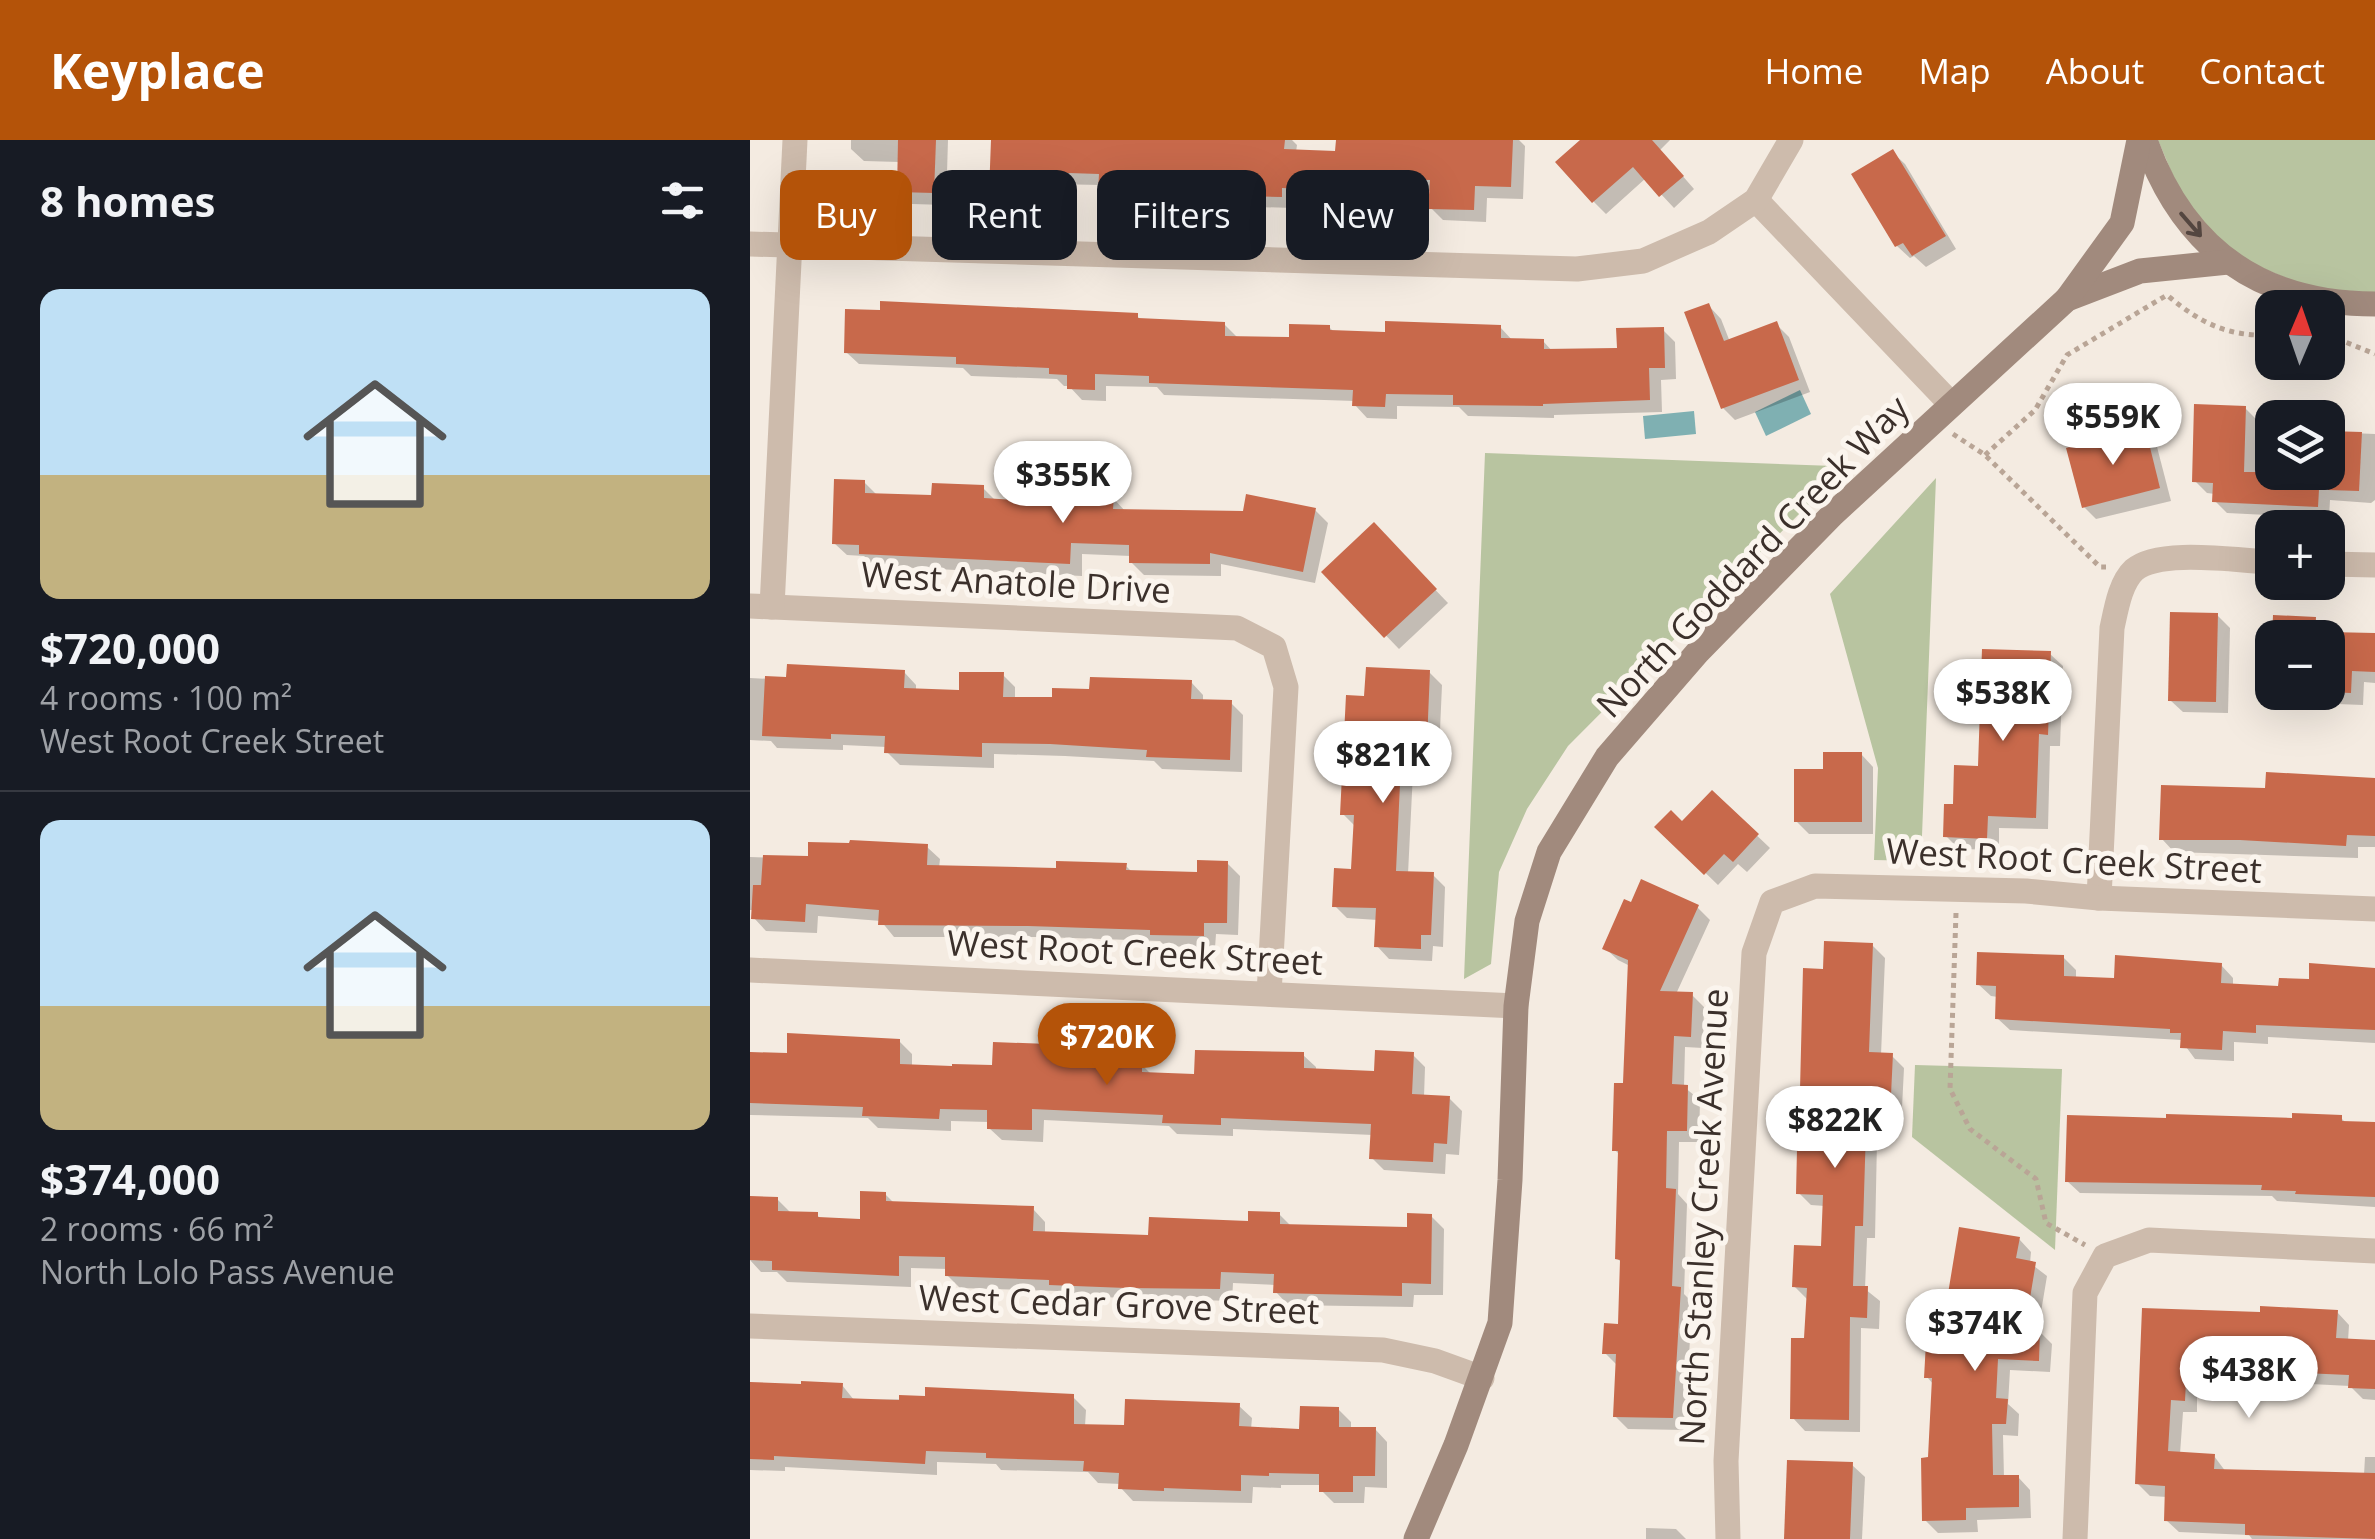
<!DOCTYPE html>
<meta charset="utf-8">
<style>
body{margin:0;font-family:"Open Sans",sans-serif;background:#242831;color:#f1f3f6;height:100vh;display:flex;flex-direction:column;font-size:38px;white-space:nowrap}
*{box-sizing:border-box;margin:0}
p{font-size:32px;color:#9ea1a6}
.icon{flex:none;width:55px;height:55px;fill:none;stroke:currentColor;stroke-width:2;stroke-linecap:round;stroke-linejoin:round}
.map{position:relative;flex:1;overflow:hidden}
.panel{display:flex;flex-direction:column;background:#171b24;width:750px}
.panel>*{flex:none}
.banner{position:absolute;left:30px;top:30px;width:950px;height:90px;display:flex;gap:20px}
.needle{width:65px;rotate:2deg}
.fabs{position:absolute;left:1505px;top:150px;display:grid;gap:20px}
.fabs a{display:grid;place-items:center;width:90px;height:90px;border-radius:20px;background:#171b24;box-shadow:0 10px 40px #0002;font-size:50px}
.price{position:absolute;translate:-50% -85px;padding:0 22px;border-radius:35px;background:#fff;color:#222;font-size:32px;line-height:65px;filter:drop-shadow(0 2px 5px #0008)}
.price::after{content:'';position:absolute;left:50%;top:60px;width:30px;height:22px;margin-left:-15px;background:inherit;clip-path:polygon(0 0,100% 0,50% 100%)}
.price.selected{background:#b45309;color:#fff}
ul{padding:0;list-style:none}
li{display:grid;align-content:center;gap:20px;height:530px;padding:0 40px}
li+li{border-top:2px solid #363941}
li span{display:grid;place-items:center;height:310px;border-radius:20px;color:#555}
li>.icon{margin-inline-start:auto}
span .icon{width:180px;height:180px;fill:#fffc;stroke-width:1}
li b{font-size:42px}
h2{display:flex;justify-content:space-between;align-items:center;height:120px;padding:0 40px;font-size:42px}
.pill{padding:0 35px;border-radius:20px;background:#171b24;box-shadow:0 10px 40px #0002;font-size:35px;line-height:90px}
.pill.selected{background:#b45309;color:#fff}
header{display:flex;align-items:center;gap:60px;box-sizing:border-box;height:140px;padding:0 50px;background:#b45309;color:#fff}
header strong{font-size:48px}
nav{display:flex;gap:55px;margin-inline-start:auto;font-size:35px}
main{display:flex;flex:1;min-height:0}
.map>svg:first-child{display:block}
.green{fill:#b8c4a0}
.water{fill:#7fb0b2}
.shadow{fill:#0003}
.building{fill:#c8694b}
.lines{fill:none;stroke-linecap:round;stroke-linejoin:round}
.path{stroke:#b9a596;stroke-width:5;stroke-dasharray:5 5;stroke-linecap:butt}
.street{stroke:#cdbbac;stroke-width:25}
.secondary{stroke:#a18a7d;stroke-width:25}
.oneway{stroke:#544640}
.labels{text-anchor:middle;stroke-width:10;stroke-linejoin:round;paint-order:stroke}
.street-label{font-size:35px;fill:#3b302b;stroke:#fbf5ee}
</style>
<header>
<strong>Keyplace</strong>
<nav><a>Home</a><a>Map</a><a>About</a><a>Contact</a></nav>
</header>
<main>
<section class="panel">
<h2>8 homes<svg class="icon" aria-label="filters" viewBox="0 0 24 24"><path d="M4 7h16M4 17h16"/><circle cx="9" cy="7" r="2"/><circle cx="15" cy="17" r="2"/></svg></h2>
<ul>
<li><span style="background:linear-gradient(#bfe0f5 60%,#c2b280 0)"><svg class="icon" aria-label="home" viewBox="0 0 24 24"><path d="M3 11l9-7 9 7M6 9v11h12V9"/></svg></span><div><b>$720,000</b><p>4 rooms · 100 m²</p><p>West Root Creek Street</p></div></li>
<li><span style="background:linear-gradient(#bfe0f5 60%,#c2b280 0)"><svg class="icon" aria-label="home" viewBox="0 0 24 24"><path d="M3 11l9-7 9 7M6 9v11h12V9"/></svg></span><div><b>$374,000</b><p>2 rooms · 66 m²</p><p>North Lolo Pass Avenue</p></div></li>
</ul>
</section>
<div class="map">
<svg width="1625" height="1399" viewBox="0 0 1625 1399">
<rect width="100%" height="100%" fill="#f4ebe1"/>
<!-- green -->
<g class="green">
<path d="M1408,0H1625V156L1572,153L1483,116L1432,57Z"/>
<path d="M735,313L1084,326L1059,364L818,606L777,669L749,732L741,824L714,839Z"/>
<path d="M1186,338L1171,721L1124,720L1128,628L1080,454Z"/>
<path d="M1165,925L1312,929L1305,1110L1162,997Z"/>
</g>
<!-- water -->
<g class="water">
<path d="M1050,250L1061,274L1016,296L1005,272Z"/>
<path d="M944,271L946,294L895,299L893,276Z"/>
</g>
<!-- shadow -->
<g class="shadow">
<path d="M101,0H198L196,65L162,64L149,51L150,22L114,21L101,9Z"/>
<path d="M243,0H542L547,5L546,12L588,13V0H769L775,6L773,59L737,58L736,82L693,80L681,68L682,51L634,49L633,63L544,59V68L363,63L351,51V45L300,44V66L254,64L242,52Z"/>
<path d="M833,0H920L910,10L944,49L924,68L896,38L856,74L844,62Z"/>
<path d="M1142,12L1155,24L1206,109L1176,127L1164,116L1160,118L1147,106Z"/>
<path d="M959,166L971,179L980,202L1026,184L1039,197L1060,252L985,280L973,268Z"/>
<path d="M387,176L392,181L474,184L488,198L542,200L579,187L585,193L637,194L750,187L763,201H793L803,212L869,210L913,190L925,202L926,239L911,240L912,272L804,275V278L718,276L709,267L647,266V279L617,278L605,265V261L414,255L407,247L356,246V261L332,260L319,246H314L307,239L221,236L213,228L109,224L96,212Z"/>
<path d="M1495,268L1508,281V289L1522,290V332H1578V292L1625,294V360L1621,363L1580,360L1579,378L1477,373L1465,361V354L1457,353L1445,341Z"/>
<path d="M1394,290L1406,303L1421,361L1346,379L1334,367Z"/>
<path d="M326,338L339,350V357L363,358L376,372L495,373L565,370L578,383L565,443L471,424V436L394,435L381,422V416L332,414V436L124,426L114,416L97,415L84,403L114,342L128,356L184,358L233,348L247,362L284,363Z"/>
<path d="M624,386L698,463L649,509L575,432Z"/>
<path d="M1467,475L1480,488L1478,573L1433,572L1420,560Z"/>
<path d="M1565,479L1577,494L1625,496V543L1614,542L1613,565L1535,562L1526,552H1578V498H1524Z"/>
<path d="M1300,514L1313,526L1310,606H1300L1298,689L1249,688V710L1209,709L1196,696L1205,667Z"/>
<path d="M154,532L166,545V551L211,553L253,535L265,547V559L305,560L342,552L441,542L453,555V562L481,563L493,575L492,632L412,629L404,621L315,616L244,614V628L150,625L137,612V607L93,605V610L27,608L21,601L0,600V538L39,540Z"/>
<path d="M679,532L692,545L689,613L664,612L658,734L683,735L695,747L693,807L683,806L682,821L639,819L627,806L628,780L597,778L585,766L604,732L606,687L593,674L617,559Z"/>
<path d="M1111,614L1123,627V694H1059L1046,681L1076,631Z"/>
<path d="M1625,639V707H1608V718L1424,712L1412,699L1517,650Z"/>
<path d="M962,653L1020,708L997,732L988,724L968,745L908,687L933,685Z"/>
<path d="M177,707L190,719L189,728L308,731L375,725L383,733L449,735L477,723L490,736L488,795L466,794L465,808L415,806L410,801L292,797H144L131,781L68,776L67,793L16,791L4,778V770H0V717L60,719Z"/>
<path d="M947,767L960,780L926,854L942,855L954,867L953,908L935,907L934,947L950,960L949,1002H929L928,1054L937,1064L934,1154L942,1162L935,1290L878,1289L865,1276L868,1226L855,1213L870,1187L872,1123L867,1118L871,1016L865,1010L876,946L880,826L868,820L855,808Z"/>
<path d="M1122,805L1135,818L1131,915L1142,916L1154,928L1151,988L1132,987V1001H1127L1125,1098H1117L1115,1149L1130,1161L1129,1189L1111,1188L1110,1292L1055,1291L1043,1278L1057,1200V1159L1044,1146L1073,1108L1075,1066L1061,1065L1049,1053L1071,1012L1073,962H1066L1053,949L1076,831Z"/>
<path d="M1313,817L1326,830V839L1366,841L1471,825L1483,838V846L1531,848L1625,830V903L1518,897V904L1484,902V921L1445,919L1431,900L1260,890L1247,878L1248,857L1241,856L1228,844Z"/>
<path d="M149,901L162,914V927H245L351,908L364,923L391,924L402,935L446,936L553,915L566,927V931L626,934L663,915L675,927L674,957L699,958L712,971L709,1015L696,1014L695,1034L634,1030L622,1018L623,995L483,989V996L427,994L419,986L294,980L293,1002L252,1000L239,988V982L201,981V991L128,988L118,978L0,975V915L39,916Z"/>
<path d="M1591,978L1596,983L1625,984V1067L1527,1061L1522,1056L1330,1053L1317,1041L1544,981Z"/>
<path d="M135,1054L145,1064L283,1069L295,1082V1094L401,1097L500,1083L529,1074L542,1087L659,1089L681,1076L694,1089L693,1155H664L663,1167L538,1165L526,1152V1145L483,1143L482,1161L314,1156L309,1151L210,1148L197,1135L198,1129L161,1128V1147L37,1142L27,1132H11L0,1120V1058L27,1059L40,1072L67,1075L72,1080L112,1081Z"/>
<path d="M1269,1099L1281,1112L1280,1123L1297,1136L1288,1190L1302,1204L1300,1232L1260,1230L1258,1264L1269,1274L1268,1296L1253,1295L1254,1338L1268,1337L1280,1350L1281,1378L1227,1380L1228,1392L1188,1393L1175,1380L1184,1245L1177,1237L1195,1187Z"/>
<path d="M1394,1171L1512,1175L1587,1172L1599,1185L1598,1201L1625,1203V1260L1613,1259L1600,1246L1523,1242L1514,1234L1465,1232V1253L1447,1252V1272H1433L1430,1314L1464,1316L1476,1332L1614,1335L1615,1317H1625V1399H1502L1499,1395L1429,1392L1416,1380L1417,1357L1400,1356L1387,1343Z"/>
<path d="M0,1245H92L104,1260L323,1257L336,1270L335,1286L376,1288L489,1266L502,1278L501,1289L552,1291L588,1269L601,1282V1289H625L637,1302V1348L615,1347L614,1363H584L572,1351V1345H531V1348L503,1347L502,1363L383,1361L371,1348V1344L348,1343L338,1332L251,1330L246,1324L187,1322V1335L35,1327V1331L0,1330Z"/>
<path d="M1102,1325L1115,1337L1112,1399H1037Z"/>
<path d="M896,1388L926,1389L936,1399H896Z"/>
</g>
<!-- building -->
<g class="building">
<path d="M148,0H186L184,53L147,52Z"/>
<path d="M241,0H535L534,9L585,11L586,0H763L761,47L725,46L724,70L678,69L680,40L622,38V52L532,48V57L348,52L349,34L289,32L288,54L239,53Z"/>
<path d="M830,0H902L934,36L909,57L883,27L842,63L805,22Z"/>
<path d="M1143,9L1196,96L1162,116L1153,103L1145,107L1101,34Z"/>
<path d="M130,161L388,173V178L475,182V196L539,197V184L580,185V190L635,192V181L751,185V198L794,199V209L867,208L866,188L914,187L915,228H899L900,260L793,264V266L703,265V255L636,254L635,267L602,266L603,250L399,243V236L345,234V250L317,249V235L299,234V228L206,224V217L94,213L95,169L130,170Z"/>
<path d="M959,163L974,201L1027,181L1049,240L971,269L934,172Z"/>
<path d="M1444,264L1496,266L1494,332H1570L1568,367L1462,362L1463,343L1442,342Z"/>
<path d="M1395,287L1410,348L1332,368L1316,308Z"/>
<path d="M1578,291L1612,292L1609,351L1578,350Z"/>
<path d="M282,333L327,335L326,354L364,356L363,369L493,371L496,354L566,368L553,432L460,413V424L379,423V405L321,403L320,424L109,414V405L82,404L84,339L115,340V353L181,355L182,343L234,345V358L281,361Z"/>
<path d="M624,382L687,449L634,498L571,432Z"/>
<path d="M1420,472L1468,473L1466,562L1418,561Z"/>
<path d="M1523,475L1566,477L1565,498H1522Z"/>
<path d="M1578,492L1625,493V532L1602,531L1601,553L1578,552Z"/>
<path d="M1232,509L1301,511L1298,595L1289,594L1286,678L1238,676L1237,699L1193,697L1194,664H1203L1204,625L1228,626Z"/>
<path d="M37,524L155,530L154,548L209,550V532H254L253,557H302V548L339,549L340,537L442,540L441,559L482,560L480,620L396,617L397,610L300,604L232,603V617L134,613L135,596L81,594V599L12,596L15,536L36,537Z"/>
<path d="M616,527L680,530L677,602L652,600L646,731L684,732L681,795H671V809L624,807L626,768L582,767L584,728L601,729L604,675H590L596,555L614,556Z"/>
<path d="M1073,612H1112V682H1044V629H1073Z"/>
<path d="M1516,632L1625,638V696L1597,695L1596,706L1490,700H1409L1411,645L1515,648Z"/>
<path d="M962,650L1009,694L983,722L974,714L954,735L904,687L921,670L932,681Z"/>
<path d="M100,700L178,704L177,725L306,728V721L377,723L376,730L447,732V720L478,721L477,783H454V796L400,795V790L278,786L128,785L129,770L56,764L55,782L1,779L3,745H11L13,715L58,716V702L99,703Z"/>
<path d="M891,739L949,765L910,851L943,852L941,897L924,896L922,944L938,945L937,991H917L916,1048L926,1049L922,1146L931,1147L923,1278L863,1277L866,1214H852L854,1183L868,1184L870,1120L865,1119L868,1011H862L864,943H873L878,820L852,809L874,759L881,762Z"/>
<path d="M1074,801L1123,803L1119,912L1143,913L1140,976H1121L1120,990L1116,989L1113,1086H1105L1103,1146H1118L1117,1178L1100,1177L1099,1280L1040,1279L1041,1198H1054L1057,1148L1042,1147L1044,1105L1071,1106L1073,1055L1046,1054L1047,1009L1069,1010L1071,951L1050,950L1053,828L1073,829Z"/>
<path d="M1227,812L1314,815V836L1364,838L1365,815L1472,823L1471,843L1528,846L1529,838L1559,839V823L1625,828V890L1506,885V893L1473,891L1472,910L1430,908L1431,893H1420V889L1245,879L1246,846L1226,845Z"/>
<path d="M37,893L150,899V924L202,926V924L242,925L243,902L352,906L351,920L392,922V932L444,934L445,910L554,912V928L624,931L625,910L664,912L662,954L700,956L697,1004L684,1003L683,1022L619,1019L621,984L471,978V985L412,983L413,975L282,969V990L237,989V970L190,969L189,979L112,976L113,967L0,963V912L37,913Z"/>
<path d="M1542,973L1592,975V981L1625,982V1057L1545,1054L1546,1051L1511,1050L1512,1045L1315,1042L1317,975L1416,978V974L1542,978Z"/>
<path d="M110,1051L136,1052V1061L284,1066L283,1091L398,1095L399,1077L498,1081V1071L530,1072V1084L657,1087V1073L682,1074L681,1144L652,1143V1156L523,1153L524,1134L471,1132L470,1149L376,1148L299,1145V1140L195,1136V1117L149,1116V1136L22,1130V1121L0,1120V1056L28,1057V1071L68,1072V1077L110,1079Z"/>
<path d="M1209,1087L1270,1097L1266,1118L1286,1122L1275,1188L1290,1189L1289,1221L1248,1219L1246,1258L1258,1259L1256,1284H1242L1243,1335H1269V1367L1216,1368V1380L1172,1381L1171,1318L1178,1317L1182,1238H1174L1177,1184H1193Z"/>
<path d="M1510,1166L1588,1170L1586,1198L1625,1200V1249L1598,1248L1599,1235L1507,1231L1508,1223L1454,1221L1453,1242L1436,1241L1435,1261L1421,1260L1418,1311L1465,1314L1464,1329L1625,1333V1399L1495,1395V1384L1414,1381L1415,1346L1385,1344L1392,1168L1510,1172Z"/>
<path d="M51,1241L93,1243L92,1258L149,1260V1255L175,1256V1247L324,1254V1284L374,1285L375,1259L490,1263L489,1286L549,1289L550,1266L589,1267V1287H626L625,1336H603V1352H569V1334L519,1333V1336L491,1335V1351L414,1348V1351L368,1349L369,1333L333,1331L334,1321L236,1318V1313L176,1311L175,1324L24,1316V1320L0,1319V1242L51,1244Z"/>
<path d="M1037,1320L1103,1322L1100,1399H1034Z"/>
</g>
<g class="lines">
<!-- path -->
<g class="path">
<path d="M1578,195L1625,214"/>
<path d="M1203,294L1235,315L1350,427H1356"/>
<path d="M1235,315L1285,270L1317,215L1417,155C1450,183 1478,197 1522,195"/>
<path d="M1206,773L1200,949L1220,989L1286,1039L1296,1083L1335,1105"/>
</g>
<!-- street -->
<g class="street">
<path d="M1006,60L1201,264"/>
<path d="M0,104L827,129L893,121L959,92L1006,60L1041,0"/>
<path d="M1578,424L1625,425"/>
<path d="M0,466L487,488L524,507L536,547L519,854"/>
<path d="M22,467L45,0"/>
<path d="M1349,758L1362,488C1366,470 1370,443 1384,430C1409,408 1489,421 1522,422"/>
<path d="M0,830L766,866"/>
<path d="M0,1186L633,1210L685,1221L732,1238"/>
<path d="M978,1399L976,1321L1004,813L1022,762L1065,746L1276,751L1349,758L1625,769"/>
<path d="M1325,1399L1335,1153L1355,1116L1399,1100L1625,1111"/>
</g>
<!-- secondary -->
<g class="secondary">
<path d="M1395,0C1433,109 1510,164 1625,164"/>
<path d="M1317,159L1390,131L1478,122"/>
<path d="M666,1399L706,1305L750,1183L760,1040L766,866L777,781L799,712L857,617L947,513L1083,374L1317,159L1372,83L1389,0"/>
</g>
</g>
<!-- one-way arrows -->
<defs><path id="oneway-shaft" d="M-6 0H5M1.5-3L5.5 0L1.5 3" fill="none" stroke-width="1.6" stroke-linecap="round" stroke-linejoin="round" transform="scale(2.5)"/></defs>
<use class="oneway" href="#oneway-shaft" transform="translate(1441 85) rotate(49)"/>
<g class="labels">
<!-- street labels -->
<g class="street-label">
<text transform="translate(1003 417) rotate(-46)" y="12">North Goddard Creek Way</text>
<text transform="translate(266 443) rotate(3)" y="12">West Anatole Drive</text>
<text transform="translate(1324 721) rotate(3)" y="12">West Root Creek Street</text>
<text transform="translate(385 813) rotate(3)" y="12">West Root Creek Street</text>
<text transform="translate(954 1077) rotate(-87)" y="12">North Stanley Creek Avenue</text>
<text transform="translate(369 1165) rotate(2)" y="12">West Cedar Grove Street</text>
</g>
</g>
</svg>
<div class="fabs">
<a><svg class="needle" viewBox="-14 -14 28 28"><path d="M0-13l5 13h-10z" fill="#e53935"/><path d="M0 13l5-13h-10z" fill="#9ea1a6"/></svg></a>
<a><svg class="icon" aria-label="layers" viewBox="0 0 24 24"><path d="M12 4l9 5-9 5-9-5zM3 14l9 5 9-5"/></svg></a>
<a>+</a>
<a>−</a>
</div>
<b class="price" style="left:1363px;top:328px">$559K</b>
<b class="price" style="left:313px;top:386px">$355K</b>
<b class="price" style="left:1253px;top:604px">$538K</b>
<b class="price" style="left:633px;top:666px">$821K</b>
<b class="price selected" style="left:357px;top:948px">$720K</b>
<b class="price" style="left:1085px;top:1031px">$822K</b>
<b class="price" style="left:1225px;top:1234px">$374K</b>
<b class="price" style="left:1499px;top:1281px">$438K</b>
<div class="banner">
<a class="pill selected">Buy</a>
<a class="pill">Rent</a>
<a class="pill">Filters</a>
<a class="pill">New</a>
</div>
</div>
</main>
